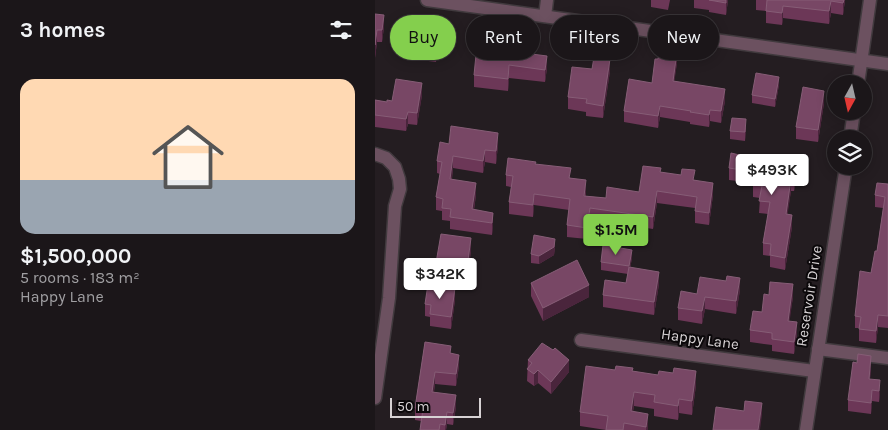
<!DOCTYPE html>
<meta charset="utf-8">
<style>
body{margin:0;font-family:Karla,sans-serif;background:#282326;color:#f1f3f6;height:100vh;display:flex;flex-direction:column;font-size:19px;white-space:nowrap}
*{box-sizing:border-box;margin:0}
p{font-size:16px;color:#a09fa2}
.icon{flex:none;width:28px;height:28px;fill:none;stroke:currentColor;stroke-width:2;stroke-linecap:round;stroke-linejoin:round}
.map{position:relative;flex:1;overflow:hidden}
.side{display:flex;flex-direction:column;background:#1b1619;width:375px}
.side>*{flex:none}
.guide{position:absolute;left:15px;top:15px;width:422px;height:45px;display:flex;gap:10px}
.needle{width:32px;rotate:188deg}
.buttons{position:absolute;left:452px;top:75px;display:grid;gap:10px}
.buttons a{display:grid;place-items:center;width:45px;height:45px;border-radius:50%;background:#1b1619;box-shadow:0 2px 12px #0003,0 0 0 1px #393538;font-size:25px}
.scale{position:absolute;left:15px;bottom:12px;width:91px;box-sizing:border-box;padding-left:5px;border:2px solid #d7d2d4;border-top:0;font-size:14px;line-height:18px;white-space:nowrap;color:#d7d2d4;-webkit-text-stroke:4px #0b080a;paint-order:stroke}
.price{position:absolute;translate:-50% -42px;padding:0 11px;border-radius:5px;background:#fff;color:#222;font-size:16px;line-height:32px;filter:drop-shadow(0 1px 2px #0008)}
.price::after{content:'';position:absolute;left:50%;top:30px;width:15px;height:11px;margin-left:-8px;background:inherit;clip-path:polygon(0 0,100% 0,50% 100%)}
.price.on{background:#84cf4d;color:#111}
ul{padding:0;list-style:none}
li{display:grid;align-content:center;gap:10px;height:265px;padding:0 20px}
li span{display:grid;place-items:center;height:155px;border-radius:15px;color:#555}
li>.icon{margin-inline-start:auto}
span .icon{width:90px;height:90px;fill:#fffc;stroke-width:1}
li b{font-size:21px}
h2{display:flex;justify-content:space-between;align-items:center;height:60px;padding:0 20px;font-size:21px}
.chip{padding:0 18px;border-radius:22px;background:#1b1619;box-shadow:0 2px 12px #0003,0 0 0 1px #393538;font-size:18px;line-height:45px}
.chip.on{background:#84cf4d;color:#111}
main{display:flex;flex:1;min-height:0}
.map>svg:first-child{display:block}
.lines{fill:none;stroke-linecap:round;stroke-linejoin:round}
.minor-casing{stroke:#413a3e;stroke-width:15}
.minor{stroke:#6c5160;stroke-width:12}
.wall{fill:#6c3757}
.shaded-wall{fill:#4a253c}
.building{fill:#784765;stroke:#865d76}
.labels{text-anchor:middle;stroke-width:4;stroke-linejoin:round;paint-order:stroke}
.street-label{font-size:15px;fill:#d7d2d4;stroke:#0b080a}
</style>
<main>
<section class="side">
<h2>3 homes<svg class="icon" aria-label="filters" viewBox="0 0 24 24"><path d="M4 7h16M4 17h16"/><circle cx="9" cy="7" r="2"/><circle cx="15" cy="17" r="2"/></svg></h2>
<ul>
<li><span style="background:linear-gradient(#ffd9b3 65%,#9aa5b1 0)"><svg class="icon" aria-label="home" viewBox="0 0 24 24"><path d="M3 11l9-7 9 7M6 9v11h12V9"/></svg></span><div><b>$1,500,000</b><p>5 rooms · 183 m²</p><p>Happy Lane</p></div></li>
</ul>
</section>
<div class="map">
<svg width="513" height="430" viewBox="0 0 513 430">
<rect width="100%" height="100%" fill="#241d21"/>
<g class="lines">
<!-- minor casing -->
<g class="minor-casing">
<g id="minor">
<path d="M52,0L513,64"/>
<path d="M170,16L172,0"/>
<path d="M483,84L495,0"/>
<path d="M475,139L479,111"/>
<path d="M0,154L11,158L20,167L24,179L25,189L20,206L14,298L0,398"/>
<path d="M206,340L439,371"/>
<path d="M443,349L513,358"/>
<path d="M431,430L471,166"/>
</g>
</g>
<!-- minor -->
<use href="#minor" class="minor"/>
</g>
<!-- wall -->
<g class="wall">
<path d="M276,0H295L293,10L276,7Z"/>
<path d="M319,0H353L351,15L334,12V10L319,8Z"/>
<path d="M381,0H470L468,15L456,13L454,24L408,18L407,25L391,23V11L381,10Z"/>
<path d="M0,14L9,27L7,42H2L0,58Z"/>
<path d="M64,35L61,62L30,58V46Z"/>
<path d="M125,57L172,68L170,82L134,78L133,91L99,87V75Z"/>
<path d="M302,63L299,81L350,101L346,123L335,121L334,127L315,124V122L285,117L283,128L249,122V111L277,83Z"/>
<path d="M235,71L228,118L211,116V112L193,109V97Z"/>
<path d="M404,85L400,107L377,103V95Z"/>
<path d="M47,95L42,125L33,124L31,131L0,127V100L12,102Z"/>
<path d="M449,103L443,142L421,139V127Z"/>
<path d="M371,128L370,141L355,139V131Z"/>
<path d="M74,144L123,145L121,164L110,162L108,173L78,168L77,179L101,195L99,210L118,213V225L117,235L75,229V221L67,220V211L61,210V197L65,174L62,173V161Z"/>
<path d="M161,164L196,178L211,191V196L231,198L264,192L286,172L320,180L338,195L334,225L320,223V208L282,203L278,229L215,219L212,239L192,237V225L194,210L159,205L158,217L134,214V202L136,187L131,186V175Z"/>
<path d="M354,168L422,175L419,191H416L412,215L417,227L410,270L395,267V256L388,255V243L393,214L384,213L385,198L378,197V183L354,180Z"/>
<path d="M513,184V328L503,327L501,343L484,341V328H480V316L496,273L502,251L508,208L500,207V195Z"/>
<path d="M180,247L179,255L164,264L156,263V254Z"/>
<path d="M96,251L92,280L61,275V263Z"/>
<path d="M257,258L255,268L284,284L279,315L228,307V295L251,283L253,274L226,270V262Z"/>
<path d="M156,283L214,297L168,321L156,296Z"/>
<path d="M365,290L361,314L330,309L327,324L303,320V308L322,294Z"/>
<path d="M418,297L414,321L422,334L419,354L397,351V345L375,342V330L387,312Z"/>
<path d="M80,300L76,329L55,326V317L50,316V304Z"/>
<path d="M50,342L76,353L84,366L81,386L60,384L59,392L81,407L78,425L72,424L71,430H45L46,421L40,420V408Z"/>
<path d="M153,360L194,372L176,394L163,383L159,386L152,381Z"/>
<path d="M496,368L495,379L505,392L504,402L497,401L496,414L473,411V400Z"/>
<path d="M240,370L258,371L321,385L317,415L304,413L303,420L279,416V409L259,406L258,411L273,428V430H231L205,426V412Z"/>
</g>
<!-- shaded-wall -->
<g class="shaded-wall">
<path d="M351,0H353L351,15Z"/>
<path d="M469,0H470L468,15V3Z"/>
<path d="M456,1V13L454,24V11Z"/>
<path d="M408,6V18L407,25V13Z"/>
<path d="M9,15V27L7,42V30Z"/>
<path d="M64,23V35L61,62V49Z"/>
<path d="M2,30V42L0,58V45Z"/>
<path d="M302,52V63L298,92V81Z"/>
<path d="M172,56V68L170,82V70Z"/>
<path d="M235,59V71L228,118V106Z"/>
<path d="M134,65V78L133,91V79Z"/>
<path d="M404,77V85L400,107V99Z"/>
<path d="M47,83V95L42,125V113Z"/>
<path d="M350,89V101L346,123V111Z"/>
<path d="M449,91V103L443,142V130Z"/>
<path d="M285,106V117L283,128V116Z"/>
<path d="M335,110V121L334,127V115Z"/>
<path d="M33,112V124L31,131V119Z"/>
<path d="M371,119V128L370,141V132Z"/>
<path d="M123,133V145L121,164V151Z"/>
<path d="M110,150V162L108,173V161Z"/>
<path d="M78,156V168L75,191V179Z"/>
<path d="M422,163V175L419,191V179Z"/>
<path d="M416,179V191L411,226V214Z"/>
<path d="M211,180V191L209,208V196Z"/>
<path d="M101,183V195L97,222V209Z"/>
<path d="M338,183V195L334,225V213Z"/>
<path d="M282,191V203L278,229V217Z"/>
<path d="M159,194V205L158,217V205Z"/>
<path d="M215,208V219L212,239V228Z"/>
<path d="M118,213V225L117,235V223Z"/>
<path d="M417,215V227L410,270V258Z"/>
<path d="M96,238V251L92,280V268Z"/>
<path d="M180,239V247L179,255L164,264V256Z"/>
<path d="M257,250V258L254,275V266Z"/>
<path d="M284,272V284L279,315V302Z"/>
<path d="M365,278V290L361,314V301Z"/>
<path d="M418,284V297L413,333V321Z"/>
<path d="M214,285V297L168,321V308Z"/>
<path d="M80,288V300L76,329V317Z"/>
<path d="M330,297V309L327,324V311Z"/>
<path d="M503,315V327L501,343V331Z"/>
<path d="M422,322V334L419,354V342Z"/>
<path d="M84,355V366L81,386V374Z"/>
<path d="M496,356V368L494,390V379Z"/>
<path d="M194,360V372L176,394V382Z"/>
<path d="M163,370V383L159,386V374Z"/>
<path d="M321,371V385L317,415V401Z"/>
<path d="M60,372V384L57,403V392Z"/>
<path d="M505,380V392L504,402V391Z"/>
<path d="M497,390V401L496,414V403Z"/>
<path d="M259,392V406L256,425V411Z"/>
<path d="M81,395V407L78,425V413Z"/>
<path d="M304,399V413L303,420V406Z"/>
<path d="M387,403V415L385,430H383Z"/>
<path d="M72,412V424L71,430H70Z"/>
<path d="M273,414V430H271Z"/>
</g>
<!-- building -->
<g class="building">
<path d="M334,0H351V3Z"/>
<path d="M392,0H469L468,3L456,1L454,11L408,6L407,13L391,11Z"/>
<path d="M0,14L9,15L7,30H2L0,45Z"/>
<path d="M45,21L64,23L61,49L30,46L33,24L45,26Z"/>
<path d="M285,49L302,52L298,81L350,89L346,111L335,110L334,115L315,112L316,111L285,106L283,116L249,111L254,79L277,83L280,59H283Z"/>
<path d="M126,50L172,56L170,70L134,65L133,79L99,75L101,55L125,57Z"/>
<path d="M219,57L235,59L228,106L211,103L212,99L193,97L197,67L217,69Z"/>
<path d="M381,73L404,77L400,99L377,95Z"/>
<path d="M21,79L47,83L42,113L33,112L31,119L0,115V100L12,102V100L17,101Z"/>
<path d="M428,87L449,91L443,130L421,127Z"/>
<path d="M357,118L371,119L370,132L355,131Z"/>
<path d="M76,126L123,133L121,151L110,150L108,161L78,156L75,179L101,183L97,209L118,213L117,223L75,217L76,209L67,208L68,199L61,197L67,162L62,161L65,142L74,144Z"/>
<path d="M356,153L373,157L422,163L419,179H416L411,214L417,215L410,258L395,255L396,244L388,243L395,202L384,201L387,186L378,185L380,172L354,168Z"/>
<path d="M133,158L161,162L160,164L196,168L194,178L211,180L209,196L231,198L232,187L264,192L268,166L286,168L285,172L306,175L307,169L320,170L318,180L338,183L334,213L320,211L322,197L282,191L278,217L215,208L212,228L192,225L195,199L159,194L158,205L134,202L138,176L131,175Z"/>
<path d="M502,183L513,184V316L503,315L501,331L484,329L486,317L480,316L485,271L496,273L500,251H502L510,197L500,195Z"/>
<path d="M66,234L96,238L92,268L61,263Z"/>
<path d="M159,235L180,239L179,247L164,256L156,254Z"/>
<path d="M228,245L257,250L254,266L226,262Z"/>
<path d="M202,260L214,285L168,308L156,283Z"/>
<path d="M254,267L284,272L279,302L228,295L230,280L251,283Z"/>
<path d="M352,276L365,278L361,301L330,297L327,311L303,308L306,291L322,294L325,277L351,281Z"/>
<path d="M395,282L418,284L413,321L422,322L419,342L397,339V333L375,330L378,311L387,312L389,294L394,295Z"/>
<path d="M53,284L80,288L76,317L55,314L56,305L50,304Z"/>
<path d="M50,342L76,346L75,353L84,355L81,374L60,372L57,392L81,395L78,413L72,412L70,425L65,424L64,430H45L48,409L40,408Z"/>
<path d="M167,343L178,350L180,348L194,360L176,382L163,370L159,374L152,369L157,363L153,360Z"/>
<path d="M483,354L496,356L494,379L505,380L504,391L497,390L496,403L473,400L478,362L482,363Z"/>
<path d="M211,366L240,370L241,366L258,368L257,371L283,375L284,371L298,373L299,368L321,371L317,401L304,399L303,406L279,402L280,395L259,392L256,411L273,414L271,427L249,423L248,430H231L233,416L205,412Z"/>
<path d="M370,401L387,403L383,430H338L341,407L369,411Z"/>
</g>
<g class="labels">
<!-- street labels -->
<g class="street-label">
<text transform="translate(434 296) rotate(-81)" y="5">Reservoir Drive</text>
<text transform="translate(325 339) rotate(8)" y="5">Happy Lane</text>
</g>
</g>
</svg>
<div class="buttons">
<a><svg class="needle" viewBox="-14 -14 28 28"><path d="M0-13l5 13h-10z" fill="#e53935"/><path d="M0 13l5-13h-10z" fill="#a09fa2"/></svg></a>
<a><svg class="icon" aria-label="layers" viewBox="0 0 24 24"><path d="M12 4l9 5-9 5-9-5zM3 14l9 5 9-5"/></svg></a>
</div>
<div class="scale">50 m</div>
<b class="price" style="left:397px;top:196px">$493K</b>
<b class="price on" style="left:241px;top:256px">$1.5M</b>
<b class="price" style="left:65px;top:300px">$342K</b>
<div class="guide">
<a class="chip on">Buy</a>
<a class="chip">Rent</a>
<a class="chip">Filters</a>
<a class="chip">New</a>
</div>
</div>
</main>
